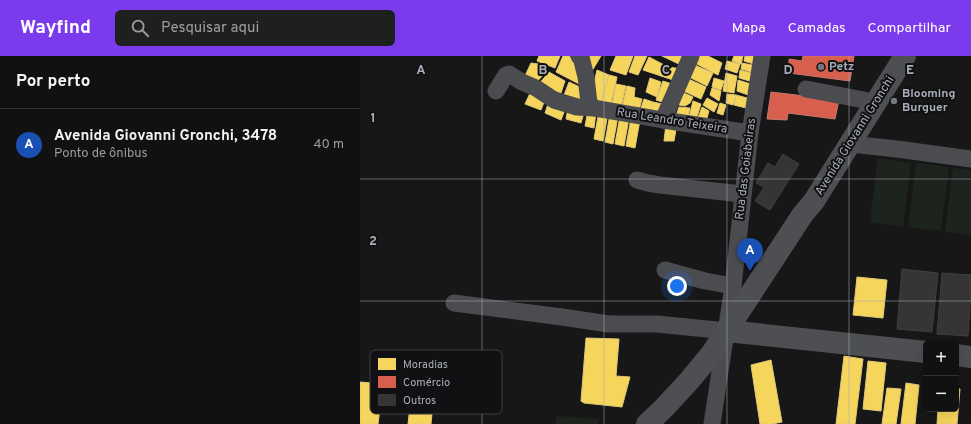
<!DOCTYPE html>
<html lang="pt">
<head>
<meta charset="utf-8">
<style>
  :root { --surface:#111; --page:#1e1f1f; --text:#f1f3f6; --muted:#9c9d9f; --line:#303131; --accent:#7c3aed }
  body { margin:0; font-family:Overpass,sans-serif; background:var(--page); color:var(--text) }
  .controls { position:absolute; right:12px; bottom:12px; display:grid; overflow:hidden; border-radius:6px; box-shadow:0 4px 16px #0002 }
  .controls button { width:36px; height:36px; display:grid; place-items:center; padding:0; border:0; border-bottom:1px solid var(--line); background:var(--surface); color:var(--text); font:20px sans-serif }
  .you { position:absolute; left:317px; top:230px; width:14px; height:14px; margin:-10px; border:3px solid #fff; border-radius:50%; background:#1a73e8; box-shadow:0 0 0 6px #1a73e833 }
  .badge { display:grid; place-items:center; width:26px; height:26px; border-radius:50%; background:var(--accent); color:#fff; font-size:13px; font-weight:700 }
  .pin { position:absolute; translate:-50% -33px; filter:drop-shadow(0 1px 2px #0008) }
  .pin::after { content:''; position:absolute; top:21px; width:14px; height:12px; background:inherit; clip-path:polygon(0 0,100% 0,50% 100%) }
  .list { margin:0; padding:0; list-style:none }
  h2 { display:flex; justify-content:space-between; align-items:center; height:52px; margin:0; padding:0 16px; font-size:17px }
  h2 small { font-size:13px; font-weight:400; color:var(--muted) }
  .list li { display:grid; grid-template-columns:26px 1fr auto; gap:12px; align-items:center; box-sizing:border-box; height:72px; padding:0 16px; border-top:1px solid var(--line) }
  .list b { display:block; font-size:15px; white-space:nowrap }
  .list p { margin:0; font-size:13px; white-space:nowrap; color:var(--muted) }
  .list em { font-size:13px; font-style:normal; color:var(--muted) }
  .icon { flex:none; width:22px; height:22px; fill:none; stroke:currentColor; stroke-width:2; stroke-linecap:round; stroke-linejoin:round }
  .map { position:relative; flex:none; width:611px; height:368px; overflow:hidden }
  header { display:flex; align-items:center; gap:24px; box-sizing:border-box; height:56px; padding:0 20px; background:var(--accent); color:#fff }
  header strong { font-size:19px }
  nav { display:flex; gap:22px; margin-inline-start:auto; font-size:14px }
  .search { width:280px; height:36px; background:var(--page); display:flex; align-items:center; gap:10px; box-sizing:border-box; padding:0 14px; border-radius:6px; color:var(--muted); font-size:15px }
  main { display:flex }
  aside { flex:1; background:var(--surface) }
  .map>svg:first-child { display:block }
  .green { fill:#1d241e }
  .homes { fill:#f6d55c; stroke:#dfc978 }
  .shops { fill:#d6604d; stroke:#c8776d }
  .building { fill:#353536; stroke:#3f4043 }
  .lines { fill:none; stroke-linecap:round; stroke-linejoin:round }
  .minor { stroke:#4b4c50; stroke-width:17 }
  .major { stroke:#4d4f52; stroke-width:22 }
  .grid { fill:none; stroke:#a8adb8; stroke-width:1; stroke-opacity:0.55 }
  .poi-dot { fill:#757880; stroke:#111113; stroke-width:1.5 }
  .labels { text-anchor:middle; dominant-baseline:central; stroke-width:4; stroke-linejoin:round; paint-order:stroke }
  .poi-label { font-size:12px; font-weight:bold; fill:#a8adb8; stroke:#111113; text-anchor:start }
  .street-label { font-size:12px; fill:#a8adb8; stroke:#111113 }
  .key { fill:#111113; stroke:#3e4045; stroke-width:1 }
  .key-label { font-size:11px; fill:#a8adb8 }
  .grid-label { font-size:13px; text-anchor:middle; font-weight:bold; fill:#a8adb8; stroke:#111113; stroke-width:4; stroke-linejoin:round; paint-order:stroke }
</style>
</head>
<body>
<header>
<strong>Wayfind</strong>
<div class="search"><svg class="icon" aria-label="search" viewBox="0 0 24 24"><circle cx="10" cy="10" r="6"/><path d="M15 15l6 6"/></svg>Pesquisar aqui</div>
<nav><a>Mapa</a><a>Camadas</a><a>Compartilhar</a></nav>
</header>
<main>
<aside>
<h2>Por perto<small></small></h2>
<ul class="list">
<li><span class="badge" style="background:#1a4fb4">A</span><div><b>Avenida Giovanni Gronchi, 3478</b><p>Ponto de ônibus</p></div><em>40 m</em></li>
</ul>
</aside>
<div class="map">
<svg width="611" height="368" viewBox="0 0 611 368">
  <rect width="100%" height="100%" fill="#171717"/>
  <g class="green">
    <polygon points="518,102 551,107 543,171 510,166"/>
    <polygon points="556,107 589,111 581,175 548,171"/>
    <polygon points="593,112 611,114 611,179 585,176"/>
    <polygon points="197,360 239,363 238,368 195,368"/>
  </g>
  <g class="homes">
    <polygon points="179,0 200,0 195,12 177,5"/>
    <polygon points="203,0 209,0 220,9 221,29 196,16"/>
    <polygon points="227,0 241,0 229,20"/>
    <polygon points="256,0 273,0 266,19 250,14"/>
    <polygon points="275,0 287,0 278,19 269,16"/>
    <polygon points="302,0 326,0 323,10"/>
    <polygon points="333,0 348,0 362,7 358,19 331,5"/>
    <polygon points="374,0 383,0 381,8 372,5"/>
    <polygon points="385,0 399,0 397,9 384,5"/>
    <polygon points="289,1 308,11 322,13 316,25 283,14"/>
    <polygon points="367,5 380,8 377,17 365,13"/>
    <polygon points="171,7 185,9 183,19 175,28 163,24"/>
    <polygon points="330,7 353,17 347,30 325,19"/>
    <polygon points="382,7 397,10 395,17 381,13"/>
    <polygon points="237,14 249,19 240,50 229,48"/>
    <polygon points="380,14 395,18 393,26 379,22"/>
    <polygon points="189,16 205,25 201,37 178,29"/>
    <polygon points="366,17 377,20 374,37 363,35"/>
    <polygon points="249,19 257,21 250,52 240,50"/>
    <polygon points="324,21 346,31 341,43 319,33"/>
    <polygon points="290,22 301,26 297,41 286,36"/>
    <polygon points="354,22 364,25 361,34 352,31"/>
    <polygon points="378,24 394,29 391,40 377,35"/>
    <polygon points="303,25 315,29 308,48 296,44"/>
    <polygon points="209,26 224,33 222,45 204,39"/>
    <polygon points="256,28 266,30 260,55 251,53"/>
    <polygon points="267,30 275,32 274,41 282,43 278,58 261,55"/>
    <polygon points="352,32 361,35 359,45 350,39"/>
    <polygon points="317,34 333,41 330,47 325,50 319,49"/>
    <polygon points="171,35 186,41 181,54 165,48"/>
    <polygon points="367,38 376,39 373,49 366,47"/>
    <polygon points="376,39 391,43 390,53 374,49"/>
    <polygon points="347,42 358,48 354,56 343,49"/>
    <polygon points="284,43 293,46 289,59 279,58"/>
    <polygon points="189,45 206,51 201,64 185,57"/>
    <polygon points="333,45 341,48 335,67 328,65"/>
    <polygon points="293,46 307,49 289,60"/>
    <polygon points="360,47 366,49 363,59 357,57"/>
    <polygon points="319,51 330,52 327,65 315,63"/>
    <polygon points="342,51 349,55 345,69 336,67"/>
    <polygon points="208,52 224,57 221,67 206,63"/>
    <polygon points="228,54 236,56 234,72 225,70"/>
    <polygon points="239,55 248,57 243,85 234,83"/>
    <polygon points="250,58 258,60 253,88 245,86"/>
    <polygon points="260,60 269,62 264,90 255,88"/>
    <polygon points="271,62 280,64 275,92 266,90"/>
    <polygon points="306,68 317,68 314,85 304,85"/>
    <polygon points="497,221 527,224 523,262 493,259"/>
    <polygon points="226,282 259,283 256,320 270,321 262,351 224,347 221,345"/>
    <polygon points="484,300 503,303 495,368 476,368"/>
    <polygon points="411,304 422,366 412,368 400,368 391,309"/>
    <polygon points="508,305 526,307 521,355 503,353"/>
    <polygon points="0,326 23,328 18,368 0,368"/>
    <polygon points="546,327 559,329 555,368 541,368"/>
    <polygon points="527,332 541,333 536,368 522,368"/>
    <polygon points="596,332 600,333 597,368 577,368 578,353 596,353"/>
    <polygon points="52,333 74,336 71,368 48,368"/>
  </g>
  <g class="shops">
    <polygon points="443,0 494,0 490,25 429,17 429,3 442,5"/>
    <polygon points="411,36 479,44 475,63 428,57 427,64 407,63"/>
  </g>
  <g class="building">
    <polygon points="423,98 439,108 410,154 395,145 404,131 396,127 408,107 415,111"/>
    <polygon points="542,213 578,217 572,276 537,273"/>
    <polygon points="582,217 611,219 611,234 608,280 577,278"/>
  </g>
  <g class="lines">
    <g class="minor">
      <polyline points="219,0 221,1 226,21 229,47 234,52"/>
      <polyline points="446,33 504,44"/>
      <polyline points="136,35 146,19 149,18 162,26 176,32 194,44 217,51 234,52 303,64 390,77"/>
      <polyline points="303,64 331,0"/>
      <polyline points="490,88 537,93 611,103"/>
      <polyline points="277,124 288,127 300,129 382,138"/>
      <polyline points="305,214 345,225 373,230"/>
      <polyline points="94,247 202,261 249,268 297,268 367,275"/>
      <polyline points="352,368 373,230 390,77 402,0"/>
    </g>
    <g class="major">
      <polyline points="367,275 566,296"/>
      <polyline points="596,299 611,301"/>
      <polyline points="287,368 303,353 329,325 352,297 443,158 454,145 545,0"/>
    </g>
  </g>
  <path class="grid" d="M 122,0 L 122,368M 244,0 L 244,368M 367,0 L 367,368M 489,0 L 489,368M 0,123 L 611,123M 0,245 L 611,245"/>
  <g class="poi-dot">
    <circle cx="461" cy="11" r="4"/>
    <circle cx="534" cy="45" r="4"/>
  </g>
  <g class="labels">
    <g class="poi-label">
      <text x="469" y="11">Petz</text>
      <text x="542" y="38">Blooming<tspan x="542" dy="14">Burguer</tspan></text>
    </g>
    <g class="street-label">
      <text transform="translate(312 65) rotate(9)">Rua Leandro Teixeira</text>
      <text transform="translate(495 80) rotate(-58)">Avenida Giovanni Gronchi</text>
      <text transform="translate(386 113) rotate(-83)">Rua das Goiabeiras</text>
    </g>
  </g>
  <rect x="10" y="294" width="132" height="64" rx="6" class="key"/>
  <rect x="18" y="302" width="18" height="12" fill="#f6d55c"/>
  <rect x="18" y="320" width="18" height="12" fill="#d6604d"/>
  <rect x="18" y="338" width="18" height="12" fill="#353536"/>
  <g class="key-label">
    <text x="43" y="312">Moradias</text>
    <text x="43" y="330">Comércio</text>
    <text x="43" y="348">Outros</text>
  </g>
  <g class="grid-label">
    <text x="61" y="18">A</text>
    <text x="183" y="18">B</text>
    <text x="306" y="18">C</text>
    <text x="428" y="18">D</text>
    <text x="550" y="18">E</text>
    <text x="13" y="66">1</text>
    <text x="13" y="189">2</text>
  </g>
</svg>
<div class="controls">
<button>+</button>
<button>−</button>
</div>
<div class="you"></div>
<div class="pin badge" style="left:390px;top:215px;background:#1a4fb4">A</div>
</div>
</main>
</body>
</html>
